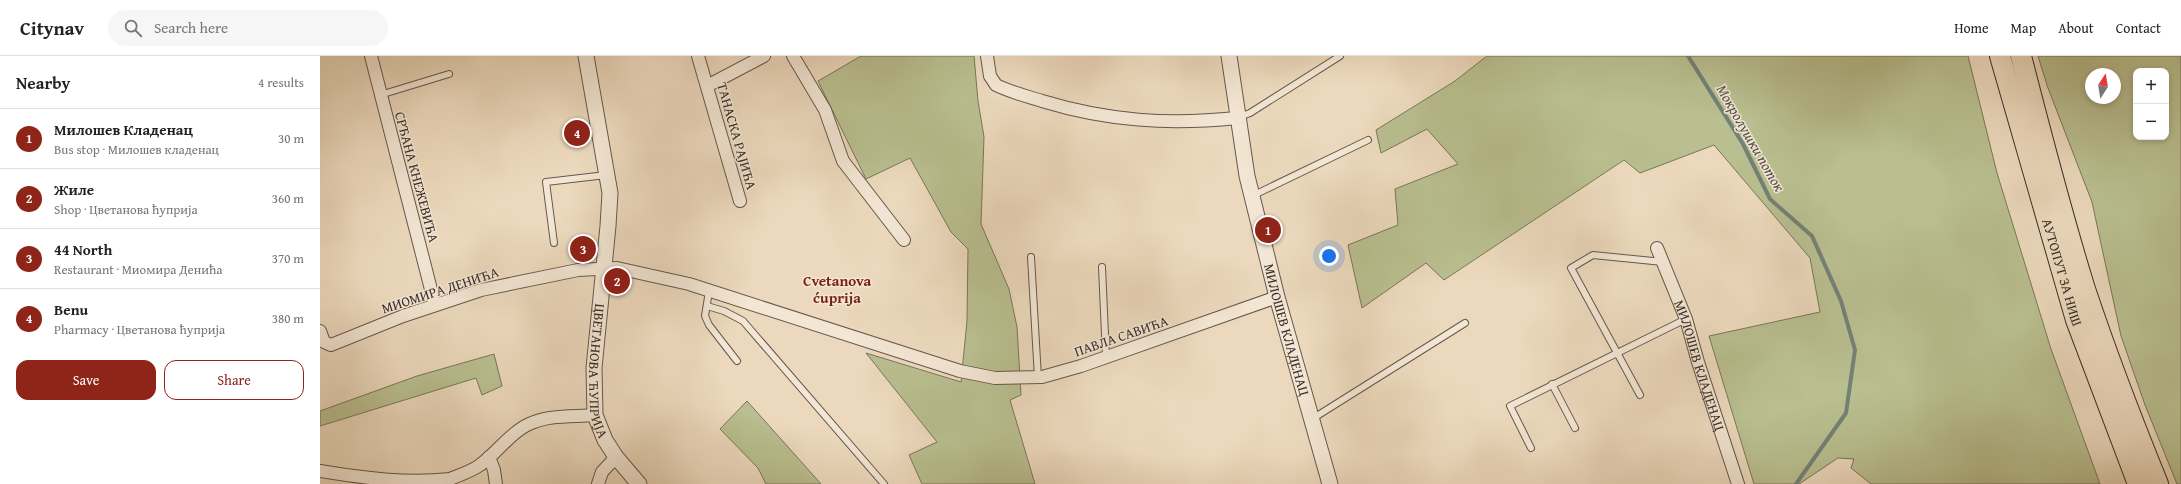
<!DOCTYPE html>
<html lang="en">
<head>
<meta charset="utf-8">
<style>
  :root { --surface:#fff; --page:#f6f6f6; --text:#222; --muted:#767676; --line:#e0e0e0; --accent:#8f2418 }
  body { margin:0; font-family:"Gentium Book Plus",serif; background:var(--page); color:var(--text) }
  .controls { position:absolute; right:12px; top:12px; display:grid; overflow:hidden; border-radius:8px; box-shadow:0 2px 6px #0003 }
  .controls button { width:36px; height:36px; display:grid; place-items:center; padding:0; border:0; border-bottom:1px solid var(--line); background:var(--surface); color:var(--text); font:20px sans-serif }
  .compass { position:absolute; left:1765px; top:12px; width:36px; height:36px; border-radius:50%; background:var(--surface); box-shadow:0 2px 6px #0003; rotate:12deg }
  .you { position:absolute; left:1009px; top:200px; width:14px; height:14px; margin:-10px; border:3px solid #fff; border-radius:50%; background:#1a73e8; box-shadow:0 0 0 6px #1a73e833 }
  .badge { display:grid; place-items:center; width:26px; height:26px; border-radius:50%; background:var(--accent); color:#fff; font-size:13px; font-weight:700 }
  .pin { position:absolute; translate:-50% -50%; border:2px solid #fff; box-shadow:0 1px 4px #0006 }
  .list { margin:0; padding:0; list-style:none }
  h2 { display:flex; justify-content:space-between; align-items:center; height:52px; margin:0; padding:0 16px; font-size:17px }
  h2 small { font-size:13px; font-weight:400; color:var(--muted) }
  .list li { display:grid; grid-template-columns:26px 1fr auto; gap:12px; align-items:center; box-sizing:border-box; height:60px; padding:0 16px; border-top:1px solid var(--line) }
  .list b { display:block; font-size:15px; white-space:nowrap }
  .list p { margin:0; font-size:13px; white-space:nowrap; color:var(--muted) }
  .list em { font-size:13px; font-style:normal; color:var(--muted) }
  .actions { display:flex; gap:8px; padding:12px 16px }
  .actions a { flex:1; padding:9px 0; border:1px solid var(--accent); border-radius:12px; text-align:center; font-size:14px; color:var(--accent) }
  .actions .main { background:var(--accent); color:#fff }
  .icon { flex:none; width:22px; height:22px; fill:none; stroke:currentColor; stroke-width:2; stroke-linecap:round; stroke-linejoin:round }
  .map { position:relative; flex:none; width:1861px; height:428px; overflow:hidden }
  header { display:flex; align-items:center; gap:24px; box-sizing:border-box; height:56px; padding:0 20px; background:var(--surface); border-bottom:1px solid var(--line) }
  header strong { font-size:19px }
  nav { display:flex; gap:22px; margin-inline-start:auto; font-size:14px }
  .search { width:280px; height:36px; background:var(--page); display:flex; align-items:center; gap:10px; box-sizing:border-box; padding:0 14px; border-radius:22px; color:var(--muted); font-size:15px }
  main { display:flex }
  aside { flex:1; background:var(--surface) }
  .map>svg:first-child { display:block }
  .green { fill:#b9bf90; stroke:#79765c; fill-rule:evenodd }
  .lines { fill:none; stroke-linecap:round; stroke-linejoin:round }
  .stream { stroke:#738276; stroke-width:4 }
  .service-casing { stroke:#66584d; stroke-width:8 }
  .minor-casing { stroke:#66584d; stroke-width:14 }
  .tertiary-casing { stroke:#66584d; stroke-width:17 }
  .trunk-casing { stroke:#392d28; stroke-width:22 }
  .service { stroke:#f3e6d4; stroke-width:6 }
  .minor { stroke:#f3e6d4; stroke-width:12 }
  .tertiary { stroke:#f3e6d4; stroke-width:15 }
  .trunk { stroke:#ecd9bd; stroke-width:20 }
  .labels { text-anchor:middle; dominant-baseline:central; stroke-width:3; stroke-linejoin:round; paint-order:stroke }
  .street-label { font-size:14px; fill:#392d28; stroke:#f3e6d4 }
  .water-label { font-size:15px; font-style:italic; fill:#515048; stroke:#f3e6d4 }
  .neighbourhood-label { font-size:15px; font-weight:bold; fill:#7a1f14; stroke:#f3e6d4 }
</style>
</head>
<body>
<header>
<strong>Citynav</strong>
<div class="search"><svg class="icon" aria-label="search" viewBox="0 0 24 24"><circle cx="10" cy="10" r="6"/><path d="M15 15l6 6"/></svg>Search here</div>
<nav><a>Home</a><a>Map</a><a>About</a><a>Contact</a></nav>
</header>
<main>
<aside>
<h2>Nearby<small>4 results</small></h2>
<ul class="list">
<li><span class="badge">1</span><div><b>Милошев Кладенац</b><p>Bus stop · Милошев кладенац</p></div><em>30 m</em></li>
<li><span class="badge">2</span><div><b>Жиле</b><p>Shop · Цветанова ћуприја</p></div><em>360 m</em></li>
<li><span class="badge">3</span><div><b>44 North</b><p>Restaurant · Миомира Денића</p></div><em>370 m</em></li>
<li><span class="badge">4</span><div><b>Benu</b><p>Pharmacy · Цветанова ћуприја</p></div><em>380 m</em></li>
</ul>
<div class="actions"><a class="main">Save</a><a>Share</a></div>
</aside>
<div class="map">
<svg width="1861" height="428" viewBox="0 0 1861 428">
  <rect width="100%" height="100%" fill="#ecd9bd"/>
  <filter id="stains"><feTurbulence type="fractalNoise" baseFrequency=".005" numOctaves="4"/><feColorMatrix values="0 0 0 0 .2 0 0 0 0 .09 0 0 0 0 .02 0 0 0 .5 -.17"/></filter>
  <radialGradient id="worn" r=".72"><stop offset=".6" stop-color="#630" stop-opacity="0"/><stop offset="1" stop-color="#630" stop-opacity=".3"/></radialGradient>
  <g class="green">
    <polygon points="541,0 654,0 658,45 664,81 661,168 689,233 697,271 701,339 690,344 715,428 602,428 589,399 617,386 546,297 641,326 647,265 648,193 631,176 590,102 546,123 498,25"/>
    <polygon points="1167,0 1648,0 1677,117 1731,293 1780,428 1551,428 1531,412 1534,403 1518,402 1479,428 1434,428 1389,280 1500,256 1490,202 1394,89 1320,117 1304,104 1124,224 1106,207 1042,252 1028,189 1078,169 1075,133 1138,108 1107,73 1061,97 1056,74 1135,25"/>
    <path d="M 1718,0 L 1861,0 L 1861,428 L 1857,428 L 1825,349 L 1801,280 L 1772,146 L 1728,32 ZM 1816,15 L 1846,15 L 1846,81 L 1816,81 ZM 1771,18 L 1795,18 L 1795,42 L 1771,42 Z"/>
    <polygon points="174,298 182,330 162,339 156,322 0,370 0,355 97,320"/>
    <polygon points="427,345 501,428 446,428 438,412 400,373"/>
  </g>
  <g class="lines">
    <polyline class="stream" points="1368,0 1423,88 1450,143 1492,180 1521,245 1535,294 1526,357 1476,428"/>
    <defs>
      <g id="service">
        <polyline points="60,39 129,18"/>
        <polyline points="919,61 930,57 1020,0"/>
        <polyline points="932,140 1048,84"/>
        <polyline points="234,187 226,126 286,119"/>
        <polyline points="711,201 718,322"/>
        <polyline points="782,211 786,301"/>
        <polyline points="389,235 385,260 389,269 417,305"/>
        <polyline points="387,250 404,255 423,265 564,428"/>
        <polyline points="1232,328 1255,372"/>
        <polyline points="1320,339 1251,212 1273,199 1343,206"/>
        <polyline points="992,363 1145,267"/>
        <polyline points="1211,392 1190,350 1366,263"/>
      </g>
      <g id="minor">
        <polyline points="51,0 115,249"/>
        <polyline points="378,0 420,145"/>
        <polyline points="473,0 505,54 523,105 584,184"/>
        <path d="M 667,0 L 670,20 L 676,29 C 690,36 706,40 722,45 C 788,65 848,69 917,62"/>
        <polyline points="387,30 444,0"/>
        <path id="s1" d="M 1337,192 L 1366,263 L 1378,306 L 1418,428"/>
        <polyline points="0,275 4,286 11,289 83,260 161,234 258,214 297,212 369,228 640,315 675,322 722,321 761,310 957,241"/>
        <polyline points="169,401 174,414 176,428"/>
        <path d="M 0,415 C 42,422 88,428 130,423 C 140,419 152,415 160,409 C 177,397 189,378 207,369 C 229,358 252,361 275,359"/>
        <polyline points="278,428 282,416 296,401"/>
      </g>
      <g id="tertiary">
        <path id="s2" d="M 266,0 L 290,137 L 288,170 L 274,312 L 275,359 L 285,384 L 296,401 L 319,428"/>
        <path id="s3" d="M 909,0 L 927,120 L 957,241 L 1010,428"/>
      </g>
      <g id="trunk">
        <path id="s4" d="M 1680,0 L 1756,264 L 1818,428"/>
        <path d="M 1701,0 C 1721,78 1741,156 1765,233 C 1787,299 1812,364 1838,428"/>
      </g>
    </defs>
    <use href="#service" class="service-casing"/>
    <use href="#minor" class="minor-casing"/>
    <use href="#tertiary" class="tertiary-casing"/>
    <use href="#trunk" class="trunk-casing"/>
    <use href="#service" class="service"/>
    <use href="#minor" class="minor"/>
    <use href="#tertiary" class="tertiary"/>
    <use href="#trunk" class="trunk"/>
  </g>
  <g class="labels">
    <g class="street-label">
      <text transform="translate(417 80) rotate(74)">ТАНАСКА РАЈИЋА</text>
      <text transform="translate(97 121) rotate(75)">СРЂАНА КНЕЖЕВИЋА</text>
      <text stroke="none"><textPath href="#s4" startOffset="225">АУТОПУТ ЗА НИШ</textPath></text>
      <text transform="translate(120 234) rotate(-18)">МИОМИРА ДЕНИЋА</text>
      <text stroke="none"><textPath href="#s3" startOffset="280">МИЛОШЕВ КЛАДЕНАЦ</textPath></text>
      <text transform="translate(801 280) rotate(-19)">ПАВЛА САВИЋА</text>
      <text stroke="none"><textPath href="#s1" startOffset="125">МИЛОШЕВ КЛАДЕНАЦ</textPath></text>
      <text stroke="none"><textPath href="#s2" startOffset="318">ЦВЕТАНОВА ЋУПРИЈА</textPath></text>
    </g>
    <g class="water-label">
      <text transform="translate(1431 82) rotate(60)">Мокролушки поток</text>
    </g>
    <g class="neighbourhood-label">
      <text x="517" y="224">Cvetanova<tspan x="517" dy="17">ćuprija</tspan></text>
    </g>
  </g>
  <rect width="100%" height="100%" filter="url(#stains)"/>
  <rect width="100%" height="100%" fill="url(#worn)"/>
</svg>
<div class="controls">
<button>+</button>
<button>−</button>
</div>
<svg class="compass" viewBox="-18 -18 36 36"><path d="M0-13l5 13h-10z" fill="#e53935"/><path d="M0 13l5-13h-10z" fill="#767676"/></svg>
<div class="you"></div>
<div class="pin badge" style="left:948px;top:174px">1</div>
<div class="pin badge" style="left:297px;top:225px">2</div>
<div class="pin badge" style="left:263px;top:193px">3</div>
<div class="pin badge" style="left:257px;top:77px">4</div>
</div>
</main>
</body>
</html>
